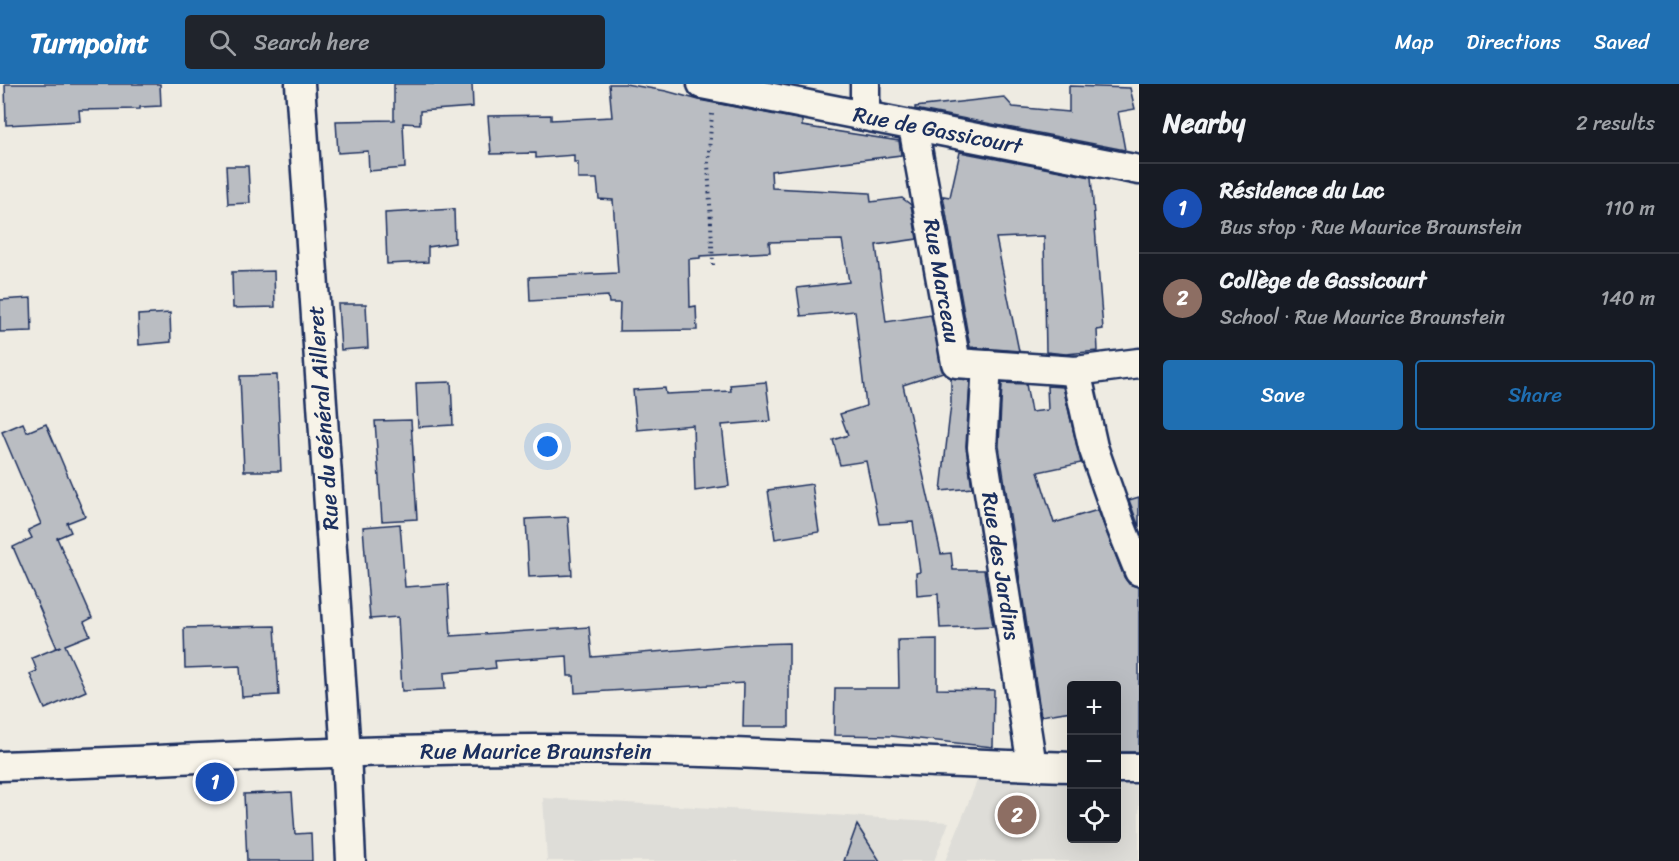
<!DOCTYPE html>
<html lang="en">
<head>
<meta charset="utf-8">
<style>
  :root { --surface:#171b24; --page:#20242c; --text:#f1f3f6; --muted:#9ea1a6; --line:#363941; --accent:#1f6fb2 }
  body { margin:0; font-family:Sriracha,sans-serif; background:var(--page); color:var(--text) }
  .controls { position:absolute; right:18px; bottom:18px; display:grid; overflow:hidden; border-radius:6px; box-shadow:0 6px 24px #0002 }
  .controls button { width:54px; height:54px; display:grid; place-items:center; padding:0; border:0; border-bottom:2px solid var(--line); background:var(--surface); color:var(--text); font:30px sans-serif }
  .you { position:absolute; left:548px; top:363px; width:21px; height:21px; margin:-15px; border:4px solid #fff; border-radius:50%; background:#1a73e8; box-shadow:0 0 0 9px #1a73e833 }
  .badge { display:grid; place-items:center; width:39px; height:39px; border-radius:50%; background:var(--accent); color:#fff; font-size:20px; font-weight:700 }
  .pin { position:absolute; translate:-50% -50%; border:3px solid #fff; box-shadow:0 2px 6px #0006 }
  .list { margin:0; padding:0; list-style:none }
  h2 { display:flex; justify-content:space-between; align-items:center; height:78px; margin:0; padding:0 24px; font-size:26px }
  h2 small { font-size:20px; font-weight:400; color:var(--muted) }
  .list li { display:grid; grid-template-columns:39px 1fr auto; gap:18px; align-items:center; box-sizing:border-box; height:90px; padding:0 24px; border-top:2px solid var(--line) }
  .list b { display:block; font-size:22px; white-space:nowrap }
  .list p { margin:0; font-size:20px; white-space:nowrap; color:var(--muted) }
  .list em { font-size:20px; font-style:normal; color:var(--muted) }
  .actions { display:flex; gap:12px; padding:18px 24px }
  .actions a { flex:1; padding:14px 0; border:2px solid var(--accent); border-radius:6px; text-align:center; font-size:21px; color:var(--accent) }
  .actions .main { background:var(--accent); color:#fff }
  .icon { flex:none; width:33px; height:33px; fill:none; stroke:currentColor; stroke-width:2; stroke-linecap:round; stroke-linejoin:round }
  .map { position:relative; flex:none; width:1139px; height:777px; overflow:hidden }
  header { display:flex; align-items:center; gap:36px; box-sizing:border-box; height:84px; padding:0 30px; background:var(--accent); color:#fff }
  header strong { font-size:28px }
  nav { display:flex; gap:33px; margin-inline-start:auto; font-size:21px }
  .search { width:420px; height:54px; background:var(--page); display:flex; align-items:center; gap:15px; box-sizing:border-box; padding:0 21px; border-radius:6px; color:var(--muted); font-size:22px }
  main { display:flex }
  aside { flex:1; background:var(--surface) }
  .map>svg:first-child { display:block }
  .built { fill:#deddd8 }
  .building { fill:#babdc2; stroke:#1b2f5e; stroke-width:1.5 }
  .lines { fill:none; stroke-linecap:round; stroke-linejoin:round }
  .street-casing { stroke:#1b2f5e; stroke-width:33 }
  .path { stroke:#1b2f5e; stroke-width:4; stroke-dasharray:1.5 4.5; stroke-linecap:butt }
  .street { stroke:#f7f3e8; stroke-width:28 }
  .labels { text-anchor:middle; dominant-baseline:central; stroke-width:4.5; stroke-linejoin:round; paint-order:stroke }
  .street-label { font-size:22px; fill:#1b2f5e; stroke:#f7f3e8 }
</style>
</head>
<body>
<header>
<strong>Turnpoint</strong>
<div class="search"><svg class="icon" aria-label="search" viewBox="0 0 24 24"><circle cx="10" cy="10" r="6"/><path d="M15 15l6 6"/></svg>Search here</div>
<nav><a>Map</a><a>Directions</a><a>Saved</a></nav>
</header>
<main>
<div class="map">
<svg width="1139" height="777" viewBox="0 0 1139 777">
  <rect width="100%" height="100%" fill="#eeebe2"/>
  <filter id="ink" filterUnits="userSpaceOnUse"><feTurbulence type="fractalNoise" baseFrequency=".0167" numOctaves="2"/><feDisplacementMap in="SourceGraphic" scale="12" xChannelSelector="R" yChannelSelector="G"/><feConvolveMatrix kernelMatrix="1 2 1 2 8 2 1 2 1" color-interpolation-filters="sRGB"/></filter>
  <g filter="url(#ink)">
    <g class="built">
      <polygon points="979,692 1071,698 1072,754 1116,754 1117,700 1139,702 1139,777 945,777"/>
      <polygon points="543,714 949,738 934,777 547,777"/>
    </g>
    <g class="building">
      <polygon points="5,0 160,0 161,22 140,23 140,25 79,26 80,37 6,41"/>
      <polygon points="394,0 472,0 473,23 420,27 420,40 403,39 405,84 369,87 368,67 338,69 336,37 394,36"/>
      <polygon points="609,0 625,0 666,7 699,16 802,36 802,42 899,57 901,71 771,87 772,104 870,109 871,118 902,114 911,121 917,155 876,161 886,238 931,231 943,288 903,301 941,470 951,469 953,486 984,486 993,542 940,544 938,510 917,512 916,489 920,488 913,438 879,440 866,377 840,381 833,356 848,351 840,330 866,322 855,227 801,232 797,204 849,198 842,156 769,158 770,168 700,172 700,174 689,175 690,223 696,222 697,246 619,247 620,219 609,219 608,212 530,217 529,193 618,189 613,116 599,115 597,95 578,95 578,78 574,78 574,71 536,74 536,69 491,70 488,32 551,31 551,36 612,33"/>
      <polygon points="1069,2 1130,4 1135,25 1118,28 1125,66 915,25 915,23 1004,13 1013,23 1069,28"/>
      <polygon points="960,68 1091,93 1103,245 1097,246 1098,267 1066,270 1046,268 1044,152 996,154 1019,267 970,263 943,112 950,113"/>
      <polygon points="226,82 248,82 250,119 228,120"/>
      <polygon points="454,125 455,159 428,163 428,178 387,180 385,129"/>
      <polygon points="274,187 275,223 233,224 232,188"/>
      <polygon points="31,214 32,247 0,248 0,216"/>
      <polygon points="338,220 366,220 368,264 341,266"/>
      <polygon points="170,229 171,258 139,261 138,231"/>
      <polygon points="277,291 281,387 244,387 240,292"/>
      <polygon points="951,294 970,296 966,362 972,404 941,407 951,320"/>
      <polygon points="451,298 453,341 418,343 416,299"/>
      <polygon points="766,298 771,337 722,341 729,402 695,407 693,341 637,346 633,306 665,304 666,310 731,307 730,301"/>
      <polygon points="1002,299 1026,300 1031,328 1048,326 1047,302 1063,303 1081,379 1038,388 1054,439 1098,426 1124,493 1129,500 1139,503 1139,668 1116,668 1116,602 1071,602 1071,627 1041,632 999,362"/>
      <polygon points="411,336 417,435 382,437 375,337"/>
      <polygon points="23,339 27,348 46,340 85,432 67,439 71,448 57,454 92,534 84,538 90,551 65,561 86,607 45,625 30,590 37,587 32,574 61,562 57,564 13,463 32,454 28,446 41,440 2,348"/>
      <polygon points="812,400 819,448 775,455 768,406"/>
      <polygon points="1139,413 1139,443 1129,416"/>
      <polygon points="568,433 572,491 529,493 526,435"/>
      <polygon points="400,440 405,503 448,500 451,552 589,543 592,573 753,560 789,559 789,643 743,643 744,599 575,609 574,592 568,592 567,572 495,577 496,584 444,589 445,605 402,607 398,533 370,535 363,443"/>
      <polygon points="275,542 279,611 242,613 240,582 185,584 184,544"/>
      <polygon points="937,555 937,605 994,606 993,663 891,652 834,651 835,604 899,604 898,556"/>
      <polygon points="292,708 295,750 311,749 312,777 247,777 244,710"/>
      <polygon points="857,741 880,777 844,777"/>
    </g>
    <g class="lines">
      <defs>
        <g id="street">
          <polyline points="300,0 346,669 351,777"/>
          <polyline points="702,0 1139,86"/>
          <polyline points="865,0 865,32"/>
          <polyline points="913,42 956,279 1076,287 1139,279"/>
          <polyline points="987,281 982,363 1032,682"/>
          <polyline points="1076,287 1093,363 1120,440 1139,487"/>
          <path d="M 0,682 C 179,676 359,665 538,665 C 716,665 894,678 1072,683"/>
          <polyline points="1116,684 1139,684"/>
        </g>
      </defs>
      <use href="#street" class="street-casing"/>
      <polyline class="path" points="712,30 708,79 713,181"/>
      <use href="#street" class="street"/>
    </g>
  </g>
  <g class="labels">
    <g class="street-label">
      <text transform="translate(938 46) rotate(11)">Rue de Gassicourt</text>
      <text transform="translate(942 197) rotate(80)">Rue Marceau</text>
      <text transform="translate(323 334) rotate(-94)">Rue du Général Ailleret</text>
      <text transform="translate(1001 482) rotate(81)">Rue des Jardins</text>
      <text x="536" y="667">Rue Maurice Braunstein</text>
    </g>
  </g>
</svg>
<div class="controls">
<button>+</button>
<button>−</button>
<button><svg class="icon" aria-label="locate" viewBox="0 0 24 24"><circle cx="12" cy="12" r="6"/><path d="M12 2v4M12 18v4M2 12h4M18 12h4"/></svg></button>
</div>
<div class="you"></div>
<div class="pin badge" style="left:215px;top:698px;background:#1a4fb4">1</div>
<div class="pin badge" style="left:1017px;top:731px;background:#8d6e63">2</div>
</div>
<aside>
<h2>Nearby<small>2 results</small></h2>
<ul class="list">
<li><span class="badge" style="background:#1a4fb4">1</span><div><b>Résidence du Lac</b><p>Bus stop · Rue Maurice Braunstein</p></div><em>110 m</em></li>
<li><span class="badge" style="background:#8d6e63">2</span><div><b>Collège de Gassicourt</b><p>School · Rue Maurice Braunstein</p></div><em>140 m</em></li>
</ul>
<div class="actions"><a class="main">Save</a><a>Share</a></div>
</aside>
</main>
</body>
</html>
